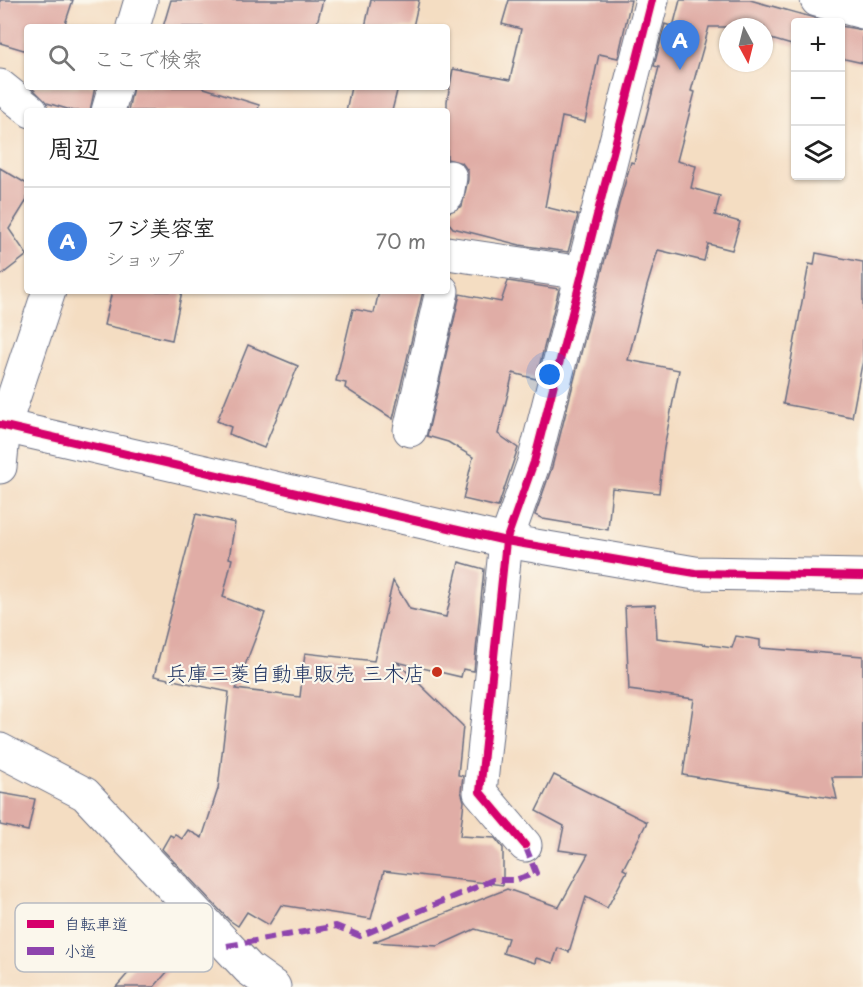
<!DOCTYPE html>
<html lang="ja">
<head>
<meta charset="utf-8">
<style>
  :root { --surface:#fff; --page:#f6f6f6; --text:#222; --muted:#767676; --line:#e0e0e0; --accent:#c8321e }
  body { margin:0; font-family:"Playpen Sans","Klee One",sans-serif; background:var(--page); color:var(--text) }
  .controls { position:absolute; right:18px; top:18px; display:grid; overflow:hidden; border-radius:6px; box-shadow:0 2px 4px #0004 }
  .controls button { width:54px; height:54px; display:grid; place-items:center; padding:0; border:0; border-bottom:2px solid var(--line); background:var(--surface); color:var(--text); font:30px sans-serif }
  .compass { position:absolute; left:719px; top:18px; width:54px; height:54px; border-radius:50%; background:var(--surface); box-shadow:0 2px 4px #0004; rotate:173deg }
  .you { position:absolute; left:550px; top:375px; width:21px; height:21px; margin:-15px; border:4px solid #fff; border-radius:50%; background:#1a73e8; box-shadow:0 0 0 9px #1a73e833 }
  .badge { display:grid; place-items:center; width:39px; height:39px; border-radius:50%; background:var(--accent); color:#fff; font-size:20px; font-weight:700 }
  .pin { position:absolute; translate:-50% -50px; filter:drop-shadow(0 2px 3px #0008) }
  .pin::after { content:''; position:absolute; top:32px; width:21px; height:18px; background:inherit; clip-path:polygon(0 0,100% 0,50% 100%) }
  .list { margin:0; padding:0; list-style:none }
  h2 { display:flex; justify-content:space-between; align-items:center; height:78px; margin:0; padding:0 24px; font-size:26px }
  h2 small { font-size:20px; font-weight:400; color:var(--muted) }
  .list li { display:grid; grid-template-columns:39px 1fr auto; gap:18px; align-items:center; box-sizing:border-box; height:108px; padding:0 24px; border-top:2px solid var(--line) }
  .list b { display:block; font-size:22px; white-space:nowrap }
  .list p { margin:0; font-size:20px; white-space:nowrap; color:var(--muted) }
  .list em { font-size:20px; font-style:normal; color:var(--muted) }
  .icon { flex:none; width:33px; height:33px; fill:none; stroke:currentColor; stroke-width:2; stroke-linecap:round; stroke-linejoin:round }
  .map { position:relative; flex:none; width:863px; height:987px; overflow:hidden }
  .search { position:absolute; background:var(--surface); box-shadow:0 2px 4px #0004; left:24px; top:24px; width:426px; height:66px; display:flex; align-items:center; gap:15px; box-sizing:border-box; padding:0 21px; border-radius:6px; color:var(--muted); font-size:22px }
  .panel { position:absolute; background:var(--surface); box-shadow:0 2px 4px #0004; left:24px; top:108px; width:426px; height:186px; border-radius:6px }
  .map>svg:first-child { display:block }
  .building { fill:#e0ada6 }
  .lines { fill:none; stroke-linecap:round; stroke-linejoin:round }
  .minor-casing { stroke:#676c81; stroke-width:35 }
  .minor { stroke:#fff; stroke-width:33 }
  .quiet { stroke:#8e44ad; stroke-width:6; stroke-dasharray:12 6; stroke-linecap:butt }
  .cycleway-casing { stroke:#fbf7ec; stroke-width:11 }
  .cycleway { stroke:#d6006c; stroke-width:8 }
  .poi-dot { fill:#c8321e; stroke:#fbf7ec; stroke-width:2 }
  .labels { text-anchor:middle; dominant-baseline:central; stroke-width:4.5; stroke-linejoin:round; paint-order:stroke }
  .poi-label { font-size:21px; fill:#1b2f5e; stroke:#fbf7ec; text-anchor:end }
  .key { fill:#fbf7ec; stroke:#b8bbc1; stroke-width:1.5 }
  .key-label { font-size:16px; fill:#1b2f5e }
</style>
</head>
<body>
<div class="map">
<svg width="863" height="987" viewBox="0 0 863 987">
  <rect width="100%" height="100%" fill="#fbf7ec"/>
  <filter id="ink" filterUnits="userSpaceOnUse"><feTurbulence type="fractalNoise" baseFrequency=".0167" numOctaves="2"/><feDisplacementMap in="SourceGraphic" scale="12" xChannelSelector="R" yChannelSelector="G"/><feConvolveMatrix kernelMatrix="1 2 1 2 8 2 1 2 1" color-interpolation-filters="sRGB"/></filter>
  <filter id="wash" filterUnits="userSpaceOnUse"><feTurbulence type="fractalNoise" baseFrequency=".008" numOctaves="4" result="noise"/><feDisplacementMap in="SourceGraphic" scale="24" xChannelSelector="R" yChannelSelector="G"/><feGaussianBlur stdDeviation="1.35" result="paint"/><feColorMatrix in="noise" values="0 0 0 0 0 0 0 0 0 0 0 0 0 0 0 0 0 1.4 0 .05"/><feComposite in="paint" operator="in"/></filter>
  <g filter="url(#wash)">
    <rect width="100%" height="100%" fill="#f4ddc2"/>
    <g id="blocks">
      <g class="building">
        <polygon points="0,0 73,0 64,27 27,27 27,51 0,43"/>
        <polygon points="171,0 323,0 316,27 163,27"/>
        <polygon points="371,0 419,0 413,27 365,27"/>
        <polygon points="509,0 631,0 618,58 599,54 585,122 562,117 545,207 578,215 568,252 520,245 453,228 447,221 447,213 462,206 468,180 468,171 462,163 447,159 447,101 453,69 510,80 521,29 502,24"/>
        <polygon points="680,0 750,0 829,22 795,22 795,46 764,37 764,27 709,27 691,91 695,92 677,161 696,166 691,188 720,196 715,215 740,222 732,250 708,244 704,261 658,250 647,286 628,360 679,370 663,453 659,493 612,488 608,530 543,519 535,515 552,467 619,204 631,162 634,163 659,67 654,66 665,24 673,27"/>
        <polygon points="840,26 863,30 863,63 840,58"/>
        <polygon points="31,87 95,87 90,111 74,111 47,103"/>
        <polygon points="133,87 201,87 259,105 258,111 128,111"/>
        <polygon points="351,87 398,87 392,111 346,111"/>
        <polygon points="0,168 27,184 27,200 9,229 27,255 0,276"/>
        <polygon points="816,253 863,262 863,359 852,417 783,404 809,264 814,265"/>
        <polygon points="508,281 559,289 536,379 513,373 498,434 518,448 498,507 463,499 473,457 448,442 427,436 460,294 501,302"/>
        <polygon points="112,291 182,291 172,340 104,325"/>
        <polygon points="379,291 423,291 393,419 345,388 346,383 336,381 353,309 374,313"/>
        <polygon points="248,345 298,366 264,448 229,434 231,427 217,421"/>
        <polygon points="196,514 235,523 229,558 232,559 223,597 265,613 236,689 300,697 305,653 374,661 393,581 410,609 446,617 459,562 484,569 474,671 463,669 461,677 397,662 463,726 458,775 463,776 461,791 464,801 460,836 495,838 503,848 503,885 384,871 371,919 281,905 269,925 247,912 238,926 229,920 162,849 170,835 174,837 175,834 182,839 188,830 202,838 218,789 229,692 154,676"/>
        <polygon points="655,605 657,638 732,648 736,636 760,640 760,648 863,656 863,777 832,777 837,799 683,775 694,699 629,690 625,606"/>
        <polygon points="554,775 647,822 623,869 627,871 607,908 586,897 569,952 558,948 553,963 536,958 535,963 503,953 508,938 475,929 438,946 373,942 507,889 559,907 588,854 559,850 564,826 536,811"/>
        <polygon points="0,793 35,799 28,831 0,825"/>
        <polygon points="168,928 189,947 154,987 116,987"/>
      </g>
    </g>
  </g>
  <g filter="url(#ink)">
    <use href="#blocks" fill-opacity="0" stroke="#676c81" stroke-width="1.5"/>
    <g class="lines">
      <defs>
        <g id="minor">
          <polyline points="817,0 863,12"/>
          <polyline points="133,27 141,0"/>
          <polyline points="0,86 31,111"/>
          <polyline points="108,111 115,87"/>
          <polyline points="447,195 450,177"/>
          <polyline points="447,253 582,273"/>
          <polyline points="0,425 506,541 695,573 863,576"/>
          <polyline points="410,430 442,291"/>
          <polyline points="0,467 4,426 49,291"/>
          <polyline points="0,750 85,794 249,969 274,987"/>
          <polyline points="525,845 480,792 506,541 534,462 652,0"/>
        </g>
      </defs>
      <use href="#minor" class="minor-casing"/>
      <use href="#minor" class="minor"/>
      <polyline class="quiet" points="227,946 336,926 360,936 493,880 515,880 536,873 525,845"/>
      <defs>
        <g id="cycleway">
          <polyline points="0,425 506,541 695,573 863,576"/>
          <polyline points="525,845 480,792 506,541 534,462 652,0"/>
        </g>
      </defs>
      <use href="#cycleway" class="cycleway-casing"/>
      <use href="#cycleway" class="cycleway"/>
    </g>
  </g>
  <circle class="poi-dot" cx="437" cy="672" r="6"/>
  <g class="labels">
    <g class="poi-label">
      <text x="425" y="672">兵庫三菱自動車販売 三木店</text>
    </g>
  </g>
  <rect x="15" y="903" width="198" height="69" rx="9" class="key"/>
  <rect x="27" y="920" width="27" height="8" fill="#d6006c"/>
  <rect x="27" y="947" width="27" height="8" fill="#8e44ad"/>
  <g class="key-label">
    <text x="64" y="930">自転車道</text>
    <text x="64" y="957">小道</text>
  </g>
</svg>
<div class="controls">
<button>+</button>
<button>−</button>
<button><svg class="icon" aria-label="layers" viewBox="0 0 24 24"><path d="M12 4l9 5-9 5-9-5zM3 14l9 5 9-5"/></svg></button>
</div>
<svg class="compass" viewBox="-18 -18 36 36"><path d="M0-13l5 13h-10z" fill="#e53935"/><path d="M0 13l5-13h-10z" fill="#767676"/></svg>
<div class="you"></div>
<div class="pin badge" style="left:680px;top:70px;background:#3f7fe0">A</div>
<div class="search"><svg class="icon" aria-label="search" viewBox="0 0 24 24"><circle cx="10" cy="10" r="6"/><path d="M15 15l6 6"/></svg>ここで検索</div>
<section class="panel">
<h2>周辺<small></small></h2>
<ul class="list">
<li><span class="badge" style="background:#3f7fe0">A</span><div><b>フジ美容室</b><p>ショップ</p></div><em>70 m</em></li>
</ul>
</section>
</div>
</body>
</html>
